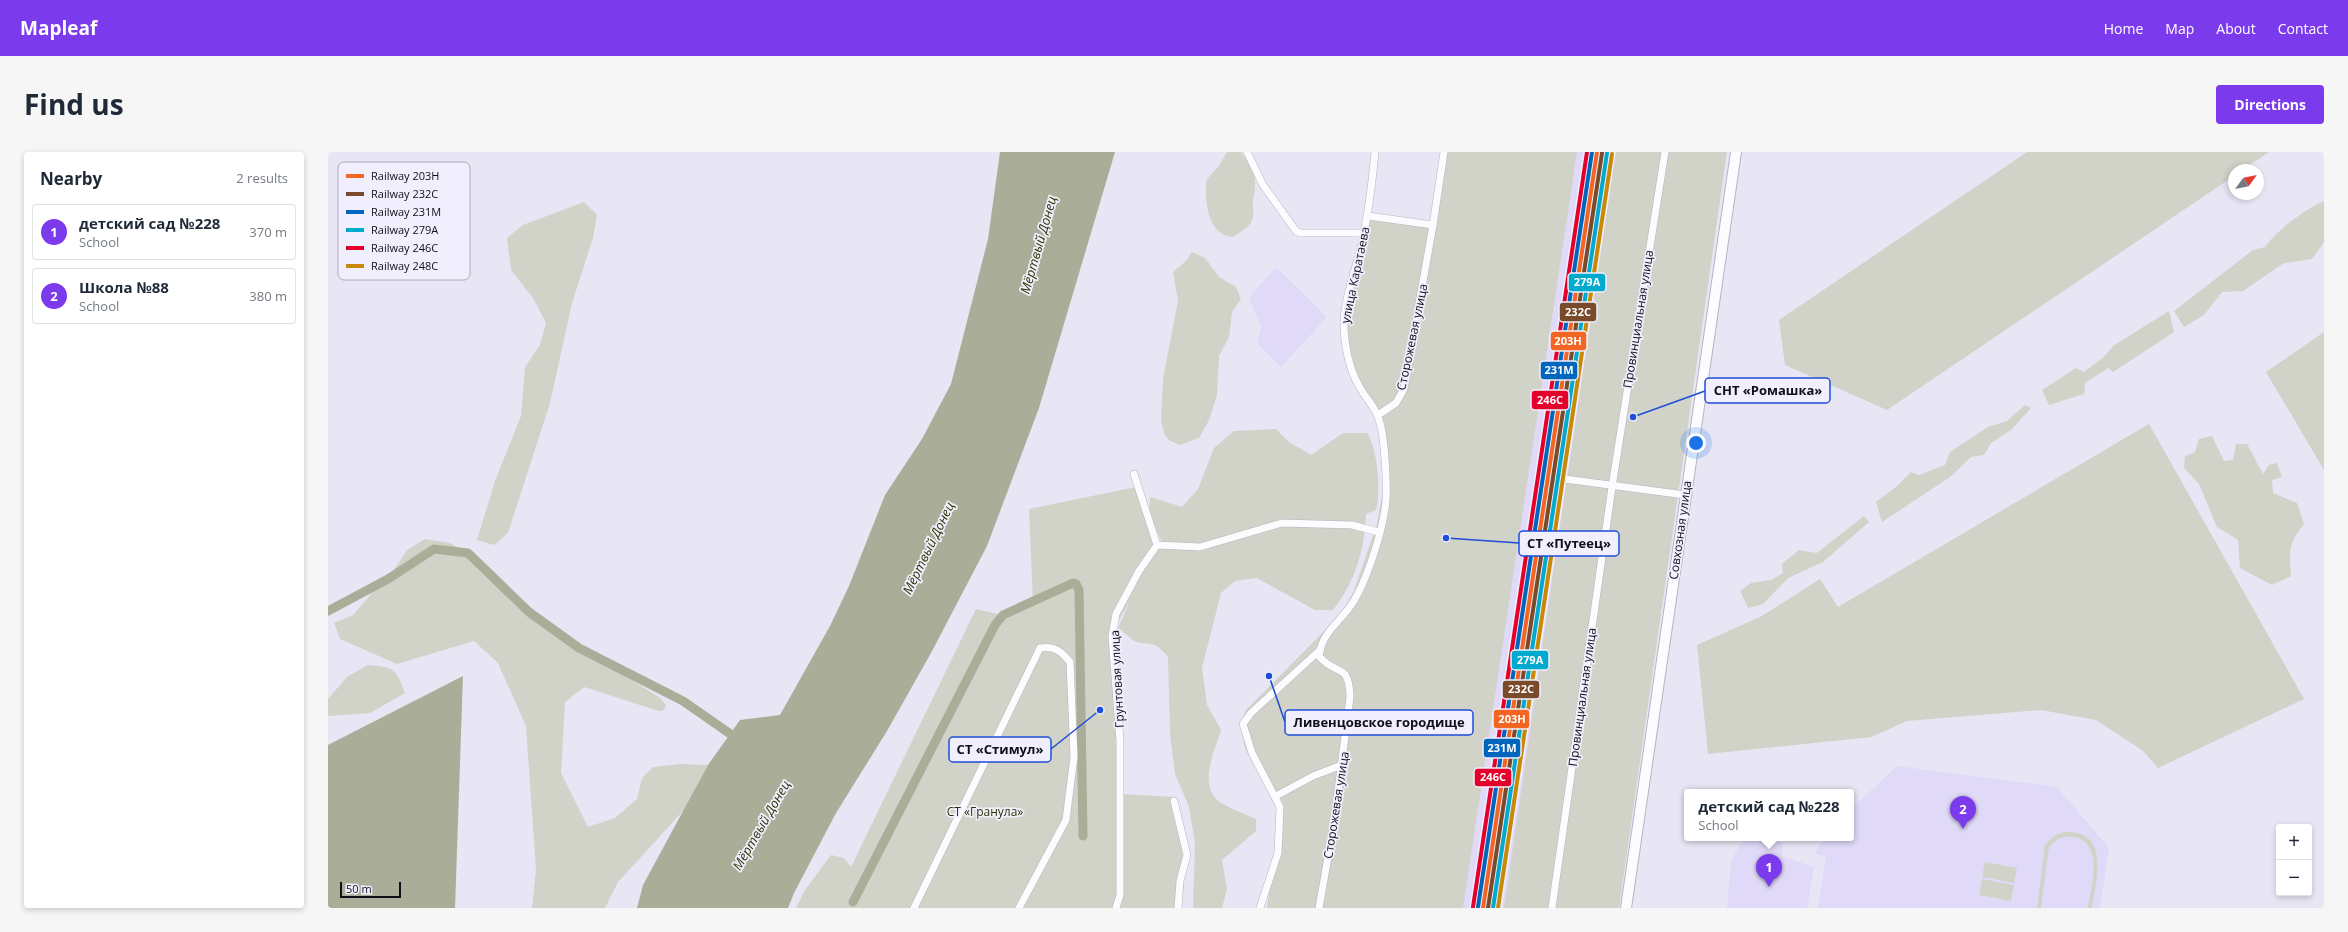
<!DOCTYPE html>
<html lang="en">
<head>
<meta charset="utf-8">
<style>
  :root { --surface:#fff; --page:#f6f6f7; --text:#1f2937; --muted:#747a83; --line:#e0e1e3; --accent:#7c3aed }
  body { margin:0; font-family:"Open Sans",sans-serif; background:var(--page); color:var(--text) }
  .controls { position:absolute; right:12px; bottom:12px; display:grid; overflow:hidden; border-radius:4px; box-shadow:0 2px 6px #0003 }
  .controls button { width:36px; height:36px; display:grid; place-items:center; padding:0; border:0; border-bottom:1px solid var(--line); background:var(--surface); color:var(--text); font:20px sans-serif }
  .compass { position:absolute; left:1900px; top:12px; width:36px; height:36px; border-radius:50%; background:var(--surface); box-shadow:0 2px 6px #0003; rotate:57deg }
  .scale { position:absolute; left:12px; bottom:10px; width:61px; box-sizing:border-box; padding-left:4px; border:2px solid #100e19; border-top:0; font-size:11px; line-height:14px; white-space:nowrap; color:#100e19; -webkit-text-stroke:3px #f1effd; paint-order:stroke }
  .you { position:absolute; left:1368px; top:291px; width:14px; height:14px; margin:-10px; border:3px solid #fff; border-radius:50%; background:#1a73e8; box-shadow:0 0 0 6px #1a73e833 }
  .badge { display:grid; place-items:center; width:26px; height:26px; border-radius:50%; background:var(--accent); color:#fff; font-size:13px; font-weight:700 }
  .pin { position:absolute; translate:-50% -33px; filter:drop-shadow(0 1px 2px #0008) }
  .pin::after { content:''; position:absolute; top:21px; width:14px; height:12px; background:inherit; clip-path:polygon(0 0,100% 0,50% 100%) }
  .popup { position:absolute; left:1356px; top:637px; width:170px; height:52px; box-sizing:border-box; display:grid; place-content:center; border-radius:4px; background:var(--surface); filter:drop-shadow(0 1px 3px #0005); font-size:13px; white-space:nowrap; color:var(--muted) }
  .popup b { font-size:15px; color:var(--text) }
  .popup::after { content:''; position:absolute; left:50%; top:100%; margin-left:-8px; border:8px solid transparent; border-top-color:var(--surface) }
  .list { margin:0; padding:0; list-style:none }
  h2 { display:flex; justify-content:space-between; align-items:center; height:52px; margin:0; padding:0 16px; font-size:17px }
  h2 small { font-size:13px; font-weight:400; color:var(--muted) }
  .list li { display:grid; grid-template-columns:26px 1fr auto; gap:12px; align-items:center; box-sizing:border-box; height:56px; margin:0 8px 8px; padding:0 8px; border:1px solid var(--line); border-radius:4px }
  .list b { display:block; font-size:15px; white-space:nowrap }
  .list p { margin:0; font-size:13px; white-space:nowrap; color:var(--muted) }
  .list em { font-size:13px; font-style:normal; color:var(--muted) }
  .map { position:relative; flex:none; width:1996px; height:756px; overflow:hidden; border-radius:4px }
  header { display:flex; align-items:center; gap:24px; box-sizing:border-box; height:56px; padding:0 20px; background:var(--accent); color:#fff }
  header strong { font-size:19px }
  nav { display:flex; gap:22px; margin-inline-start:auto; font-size:14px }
  .intro { display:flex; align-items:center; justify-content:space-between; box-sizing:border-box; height:96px; padding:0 24px }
  h1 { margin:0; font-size:28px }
  .button { padding:10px 18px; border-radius:4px; background:var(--accent); color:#fff; font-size:14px; font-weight:700 }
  main { display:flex; gap:24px; padding:0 24px }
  aside { flex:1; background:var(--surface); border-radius:4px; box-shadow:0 2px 6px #0003 }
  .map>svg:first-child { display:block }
  .built { fill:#e0daf8 }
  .green { fill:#d1d2c8 }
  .water { fill:#aaad97 }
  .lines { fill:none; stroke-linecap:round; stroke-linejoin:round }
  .canal { stroke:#aaad97; stroke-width:9 }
  .street-casing { stroke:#b7b4c1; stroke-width:8 }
  .secondary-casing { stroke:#b7b4c1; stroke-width:12 }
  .street { stroke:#fcfbfe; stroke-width:7 }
  .secondary { stroke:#fcfbfe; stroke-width:10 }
  .rail-1-casing { stroke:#f1effd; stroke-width:7 }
  .rail-2-casing { stroke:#f1effd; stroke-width:7 }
  .rail-3-casing { stroke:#f1effd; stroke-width:7 }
  .rail-4-casing { stroke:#f1effd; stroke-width:7 }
  .rail-5-casing { stroke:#f1effd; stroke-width:7 }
  .rail-6-casing { stroke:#f1effd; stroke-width:7 }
  .rail-1 { stroke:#f26522; stroke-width:4 }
  .rail-2 { stroke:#7a4b2a; stroke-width:4 }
  .rail-3 { stroke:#0065bd; stroke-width:4 }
  .rail-4 { stroke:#00a9ce; stroke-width:4 }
  .rail-5 { stroke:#e4002b; stroke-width:4 }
  .rail-6 { stroke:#c98805; stroke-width:4 }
  .labels { text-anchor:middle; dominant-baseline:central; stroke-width:3.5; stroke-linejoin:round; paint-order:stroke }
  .street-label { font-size:12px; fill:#100e19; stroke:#f1effd }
  .park-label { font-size:12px; fill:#2e3201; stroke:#f1effd }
  .water-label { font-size:13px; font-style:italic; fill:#2f3402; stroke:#f1effd }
  .key { fill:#f1effd; stroke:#aeacb9; stroke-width:1 }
  .key-label { font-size:11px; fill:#100e19 }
  .leader { fill:none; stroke:#1d4ed8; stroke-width:1.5 }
  .callout-dot { fill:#1d4ed8; stroke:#f1effd; stroke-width:1.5 }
  .callout { fill:#f1effd; stroke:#1d4ed8; stroke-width:1.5 }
  .callout-label { font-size:13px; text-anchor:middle; font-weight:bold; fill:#100e19 }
  .line-badge { stroke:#f1effd; stroke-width:1.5 }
  .badge-label { font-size:11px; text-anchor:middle; font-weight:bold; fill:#fff }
</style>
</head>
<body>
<header>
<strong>Mapleaf</strong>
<nav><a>Home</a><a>Map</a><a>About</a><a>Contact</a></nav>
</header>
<div class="intro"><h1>Find us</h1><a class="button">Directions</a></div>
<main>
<aside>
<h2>Nearby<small>2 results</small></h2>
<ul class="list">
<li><span class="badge">1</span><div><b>детский сад №228</b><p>School</p></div><em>370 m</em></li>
<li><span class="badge">2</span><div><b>Школа №88</b><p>School</p></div><em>380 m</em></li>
</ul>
</aside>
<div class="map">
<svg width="1996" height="756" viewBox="0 0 1996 756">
  <rect width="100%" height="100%" fill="#e8e5f5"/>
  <g class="built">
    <polygon points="1247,0 1294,0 1181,756 1133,756"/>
    <polygon points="948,115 999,165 953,215 929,191 933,175 921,146"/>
    <polygon points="1569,614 1729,635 1781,696 1772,756 1490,756 1498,705 1488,702 1490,695 1498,686 1523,686 1523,657"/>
    <polygon points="1416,686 1436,686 1455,691 1454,704 1486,715 1479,756 1399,756 1403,709"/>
  </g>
  <g class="green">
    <path d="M 899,0 L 913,0 C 927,20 930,25 925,49 C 924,55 926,60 925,65 C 923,74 913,80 905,85 C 879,84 876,46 879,27 L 890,15 Z"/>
    <polygon points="1117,0 1249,0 1135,756 939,756 952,661 917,596 912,572 918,558 1011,464 1025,441 1049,372 1059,316 1055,275 1015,194 1038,65 1107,73"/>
    <polygon points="1287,0 1399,0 1291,756 1176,756"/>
    <polygon points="1699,0 1941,0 1914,18 1906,18 1906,24 1559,258 1457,213 1451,168"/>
    <path d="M 1996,49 L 1996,90 L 1984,107 L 1956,111 L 1915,139 L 1894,140 L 1876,163 L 1856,175 L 1846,159 L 1925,98 L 1937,95 C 1948,79 1977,57 1996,49 Z"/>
    <polygon points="256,50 269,63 265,86 244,151 222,251 180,381 166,393 149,388 167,329 193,264 197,215 212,193 218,171 205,146 183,118 179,86 195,73"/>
    <polygon points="864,100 877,106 891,125 908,135 913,147 904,160 901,185 891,204 889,243 881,268 871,286 852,293 842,289 837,283 833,269 835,226 850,149 845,120 858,109"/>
    <polygon points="1841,159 1846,180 1785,220 1780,216 1757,231 1756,242 1721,253 1714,238 1748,216 1756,220 1776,205 1785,194"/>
    <polygon points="1996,180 1996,318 1938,220"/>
    <polygon points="1697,253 1703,256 1683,278 1663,291 1656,303 1643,305 1622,325 1554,370 1548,350 1568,335 1583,320 1591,323 1617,313 1622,300 1660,275 1679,269"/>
    <polygon points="1821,272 1976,547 1830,616 1814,598 1768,568 1713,558 1579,569 1543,585 1380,602 1369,493 1434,464 1492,427 1510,455"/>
    <path d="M 948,277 L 961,290 L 983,303 L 1015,281 L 1039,281 C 1050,298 1053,339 1048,358 L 1038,362 C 1037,397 1027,430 1005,458 L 987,458 L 929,426 L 907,429 L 893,441 L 874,516 L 879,553 L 893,578 C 887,598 871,630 889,648 C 894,653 919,663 928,667 L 928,679 L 894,708 L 899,737 L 894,756 L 865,756 L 867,691 L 861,655 L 847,622 L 842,582 L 840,505 C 824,485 820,496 805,488 C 800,485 795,479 790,476 L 802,449 L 788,473 L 794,642 L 847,645 L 858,700 L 854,756 L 468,756 L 477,738 L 503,703 L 516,706 L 523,715 L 648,457 L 679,464 L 705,452 L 701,357 L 808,335 L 828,402 L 833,388 L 821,362 L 822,345 L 854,355 L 870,337 L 886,296 L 906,279 Z"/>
    <path d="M 1884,284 L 1896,309 L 1905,308 L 1908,292 L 1919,292 L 1935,322 L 1941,313 L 1949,311 L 1954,325 L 1944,328 L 1945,341 L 1969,351 L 1976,372 C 1960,392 1961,399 1963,424 L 1944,433 L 1912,416 L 1910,388 L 1889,375 L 1871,332 L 1856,316 L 1857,304 L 1867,300 L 1871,287 Z"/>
    <polygon points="1536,364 1541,370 1495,410 1460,426 1435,452 1420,456 1412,439 1423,431 1443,428 1455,421 1454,412 1471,398 1489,401"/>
    <polygon points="97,387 122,391 140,401 201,460 236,485 332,546 338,553 336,558 331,559 256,535 237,550 233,621 260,675 287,666 309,647 314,626 325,615 353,612 380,613 356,658 290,730 277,756 204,756 208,718 198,574 170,511 146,489 69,512 12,487 6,471 25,463 56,427 60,427 79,398"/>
    <path d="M 40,513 C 66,515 68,517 77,541 L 42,561 L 0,564 L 0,547 L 19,525 Z"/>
    <path d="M 1737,680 C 1783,678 1768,728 1764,756 L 1760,756 C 1763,735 1777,692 1746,685 C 1736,683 1728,687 1721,695 L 1713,756 L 1709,756 L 1717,693 L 1726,684 Z"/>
    <polygon points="1657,710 1689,716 1686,731 1654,725"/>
    <polygon points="1654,727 1686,733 1683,749 1651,743"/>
  </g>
  <g class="water">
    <polygon points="672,0 787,0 711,256 659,394 603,501 559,579 508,661 466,741 460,756 309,756 315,733 380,613 412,568 452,563 502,474 521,434 557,343 594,287 623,232 660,87"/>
    <polygon points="135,524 127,756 0,756 0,593"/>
  </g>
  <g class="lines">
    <g class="canal">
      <polyline points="0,459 60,427 106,397 140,401 201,460 251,496 355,549 411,588"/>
      <polyline points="525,750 667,473 675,463 745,431 748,432 751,438 755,684"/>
    </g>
    <defs>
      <g id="street">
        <polyline points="919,0 935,33 968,79 972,81 1036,81"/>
        <polyline points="1040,64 1105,73"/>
        <polyline points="1050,263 1068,251 1076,237 1105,73 1116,0"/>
        <polyline points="806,322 829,393"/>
        <polyline points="1229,326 1357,343"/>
        <polyline points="948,644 985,624 1014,613"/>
        <polyline points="846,649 859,703 852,729 850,756"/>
        <path d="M 586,756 L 712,496 C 727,494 733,499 742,510 L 746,605 L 738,668 L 691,756"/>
        <polyline points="788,756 792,743 792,589 784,484 788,462 811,419 829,393 872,395 954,371 1024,373 1051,380"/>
        <polyline points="932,756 950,701 952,655 924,601 915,572 923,561 992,498"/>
        <path d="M 991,756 L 1006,671 L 1022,545 C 1021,509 1008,525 991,504 C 994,482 1008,473 1021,456 C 1037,435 1053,384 1057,357 C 1060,339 1057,281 1050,265 C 1046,253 1036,244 1031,234 C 1021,216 1017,196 1016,176 C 1015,152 1027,119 1033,96 C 1040,64 1044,33 1047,0"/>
        <polyline points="1224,756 1284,335 1337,0"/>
      </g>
      <polyline id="secondary" points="1298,756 1408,0"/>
    </defs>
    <use href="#street" class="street-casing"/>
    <use href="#secondary" class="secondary-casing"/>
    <use href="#street" class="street"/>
    <use href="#secondary" class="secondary"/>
    <defs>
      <polyline id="rail-1" points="1155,756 1269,0"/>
      <polyline id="rail-2" points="1160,756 1274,1"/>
      <polyline id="rail-3" points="1150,755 1264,0"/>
      <polyline id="rail-4" points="1165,756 1279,1"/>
      <polyline id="rail-5" points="1145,755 1259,0"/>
      <polyline id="rail-6" points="1170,756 1284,2"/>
    </defs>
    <use href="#rail-1" class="rail-1-casing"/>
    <use href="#rail-2" class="rail-2-casing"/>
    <use href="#rail-3" class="rail-3-casing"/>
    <use href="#rail-4" class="rail-4-casing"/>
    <use href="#rail-5" class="rail-5-casing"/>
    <use href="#rail-6" class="rail-6-casing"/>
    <use href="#rail-1" class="rail-1"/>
    <use href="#rail-2" class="rail-2"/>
    <use href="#rail-3" class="rail-3"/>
    <use href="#rail-4" class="rail-4"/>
    <use href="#rail-5" class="rail-5"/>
    <use href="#rail-6" class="rail-6"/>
  </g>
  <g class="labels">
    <g class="street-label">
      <text transform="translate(1027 123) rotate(-78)">улица Каратаева</text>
      <text transform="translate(1310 167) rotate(-81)">Провинциальная улица</text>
      <text transform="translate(1084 185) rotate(-78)">Сторожевая улица</text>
      <text transform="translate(1352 378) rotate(-82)">Совхозная улица</text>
      <text transform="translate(789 527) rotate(-93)">Грунтовая улица</text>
      <text transform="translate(1254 545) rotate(-82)">Провинциальная улица</text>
      <text transform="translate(1008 653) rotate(-81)">Сторожевая улица</text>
    </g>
    <g class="park-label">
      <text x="657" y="659">СТ «Гранула»</text>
    </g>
    <g class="water-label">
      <text transform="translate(710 93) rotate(-74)">Мёртвый Донец</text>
      <text transform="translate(600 396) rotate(-64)">Мёртвый Донец</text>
      <text transform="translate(433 673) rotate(-60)">Мёртвый Донец</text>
    </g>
  </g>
  <rect x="10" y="10" width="132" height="118" rx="6" class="key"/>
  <rect x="18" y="22" width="18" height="4" fill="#f26522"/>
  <rect x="18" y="40" width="18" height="4" fill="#7a4b2a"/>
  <rect x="18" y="58" width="18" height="4" fill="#0065bd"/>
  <rect x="18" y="76" width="18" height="4" fill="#00a9ce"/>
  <rect x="18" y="94" width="18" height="4" fill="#e4002b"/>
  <rect x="18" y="112" width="18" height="4" fill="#c98805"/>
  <g class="key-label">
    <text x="43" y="28">Railway 203Н</text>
    <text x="43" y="46">Railway 232C</text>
    <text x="43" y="64">Railway 231М</text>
    <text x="43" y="82">Railway 279А</text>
    <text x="43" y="100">Railway 246С</text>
    <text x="43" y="118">Railway 248С</text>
  </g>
  <path class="leader" d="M1305 265L1377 239M1118 386L1191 391M941 524L957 570M772 558L723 597"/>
  <g class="callout-dot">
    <circle cx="1305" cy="265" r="4"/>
    <circle cx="1118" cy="386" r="4"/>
    <circle cx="941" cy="524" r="4"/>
    <circle cx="772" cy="558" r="4"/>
  </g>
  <g class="callout">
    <rect x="1377" y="226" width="125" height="25" rx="4"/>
    <rect x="1191" y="379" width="100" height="25" rx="4"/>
    <rect x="957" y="558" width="188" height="25" rx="4"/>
    <rect x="621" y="585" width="102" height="25" rx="4"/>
  </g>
  <g class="callout-label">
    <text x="1440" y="243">СНТ «Ромашка»</text>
    <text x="1241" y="396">СТ «Путеец»</text>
    <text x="1051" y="575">Ливенцовское городище</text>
    <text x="672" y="602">СТ «Стимул»</text>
  </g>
  <g class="line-badge">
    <rect x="1240" y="121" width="38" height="19" rx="4" fill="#00a9ce"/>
    <rect x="1231" y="150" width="38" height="20" rx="4" fill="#7a4b2a"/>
    <rect x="1222" y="179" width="37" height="20" rx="4" fill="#f26522"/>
    <rect x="1212" y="209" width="38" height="19" rx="4" fill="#0065bd"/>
    <rect x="1203" y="238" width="38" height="20" rx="4" fill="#e4002b"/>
    <rect x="1183" y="498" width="38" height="20" rx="4" fill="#00a9ce"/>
    <rect x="1174" y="528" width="38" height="19" rx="4" fill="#7a4b2a"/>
    <rect x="1165" y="557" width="37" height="20" rx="4" fill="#f26522"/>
    <rect x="1155" y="586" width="38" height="20" rx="4" fill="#0065bd"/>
    <rect x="1146" y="616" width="38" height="19" rx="4" fill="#e4002b"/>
  </g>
  <g class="badge-label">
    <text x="1259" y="134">279А</text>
    <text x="1250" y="164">232C</text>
    <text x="1240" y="193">203Н</text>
    <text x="1231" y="222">231М</text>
    <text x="1222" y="252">246С</text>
    <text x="1202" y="512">279А</text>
    <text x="1193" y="541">232C</text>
    <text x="1184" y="571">203Н</text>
    <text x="1174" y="600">231М</text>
    <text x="1165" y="629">246С</text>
  </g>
</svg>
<div class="controls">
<button>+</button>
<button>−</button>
</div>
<svg class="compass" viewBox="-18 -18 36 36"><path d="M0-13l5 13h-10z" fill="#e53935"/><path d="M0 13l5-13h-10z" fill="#747a83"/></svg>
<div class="scale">50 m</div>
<div class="you"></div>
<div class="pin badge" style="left:1441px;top:735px">1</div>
<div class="popup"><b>детский сад №228</b>School</div>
<div class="pin badge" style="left:1635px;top:677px">2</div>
</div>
</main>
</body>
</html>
